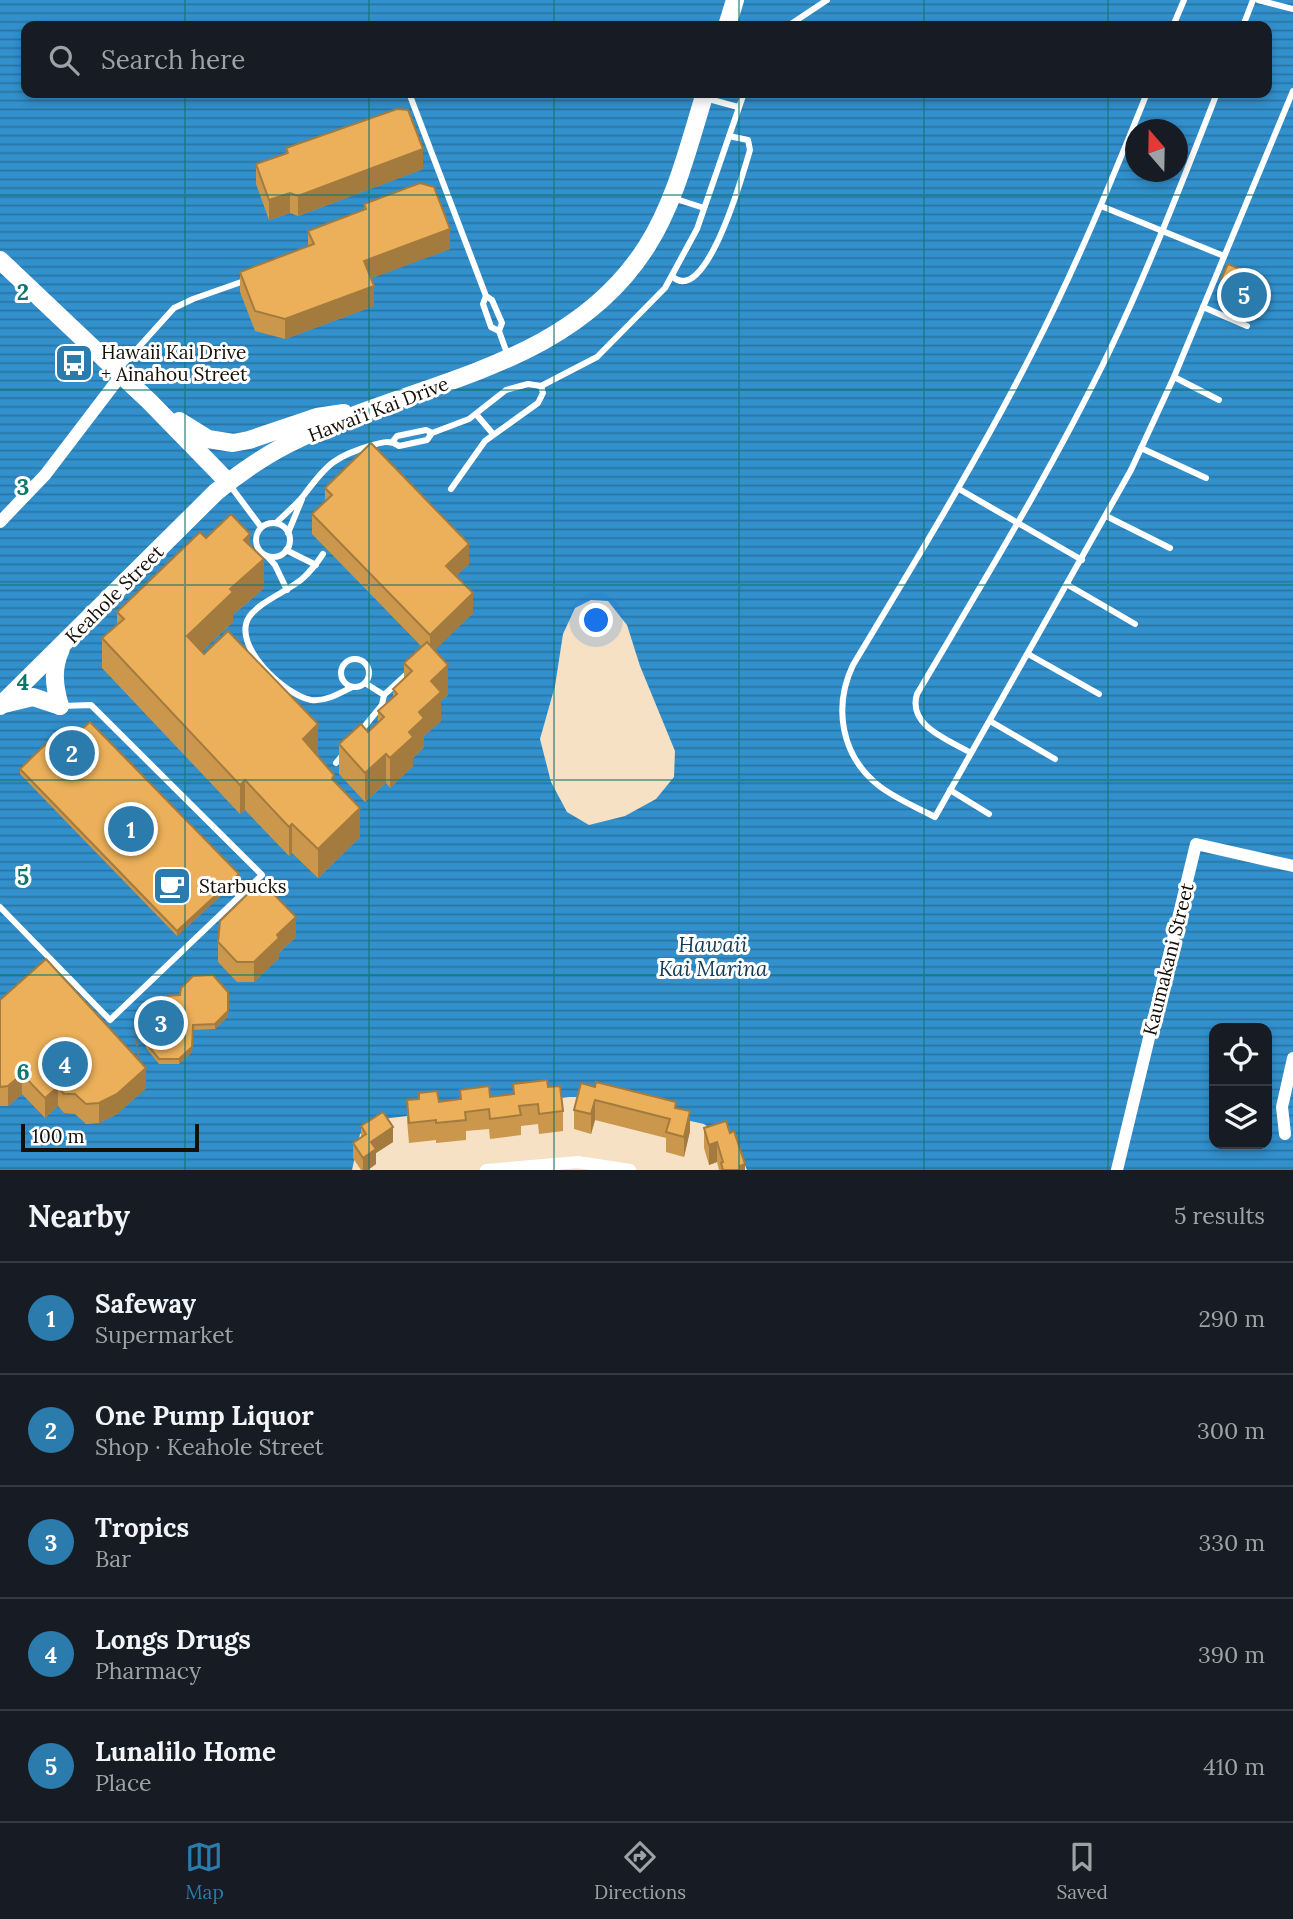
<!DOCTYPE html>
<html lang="en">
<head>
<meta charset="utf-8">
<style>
  :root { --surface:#171b24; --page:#20242c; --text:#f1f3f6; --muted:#9ea1a6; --line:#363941; --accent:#2c7bad }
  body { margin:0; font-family:Lora,serif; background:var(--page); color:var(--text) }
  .controls { position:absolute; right:21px; bottom:21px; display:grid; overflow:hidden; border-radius:14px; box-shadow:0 4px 10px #0003 }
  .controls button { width:63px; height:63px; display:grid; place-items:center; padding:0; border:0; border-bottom:2px solid var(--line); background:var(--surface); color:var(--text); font:35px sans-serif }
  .compass { position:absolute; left:1125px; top:119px; width:63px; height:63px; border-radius:50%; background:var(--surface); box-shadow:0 4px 10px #0003; rotate:340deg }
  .scale { position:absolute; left:21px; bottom:18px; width:178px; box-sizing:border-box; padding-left:7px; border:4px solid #160f06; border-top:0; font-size:19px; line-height:24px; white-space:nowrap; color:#160f06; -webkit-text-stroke:5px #fff; paint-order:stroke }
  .you { position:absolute; left:597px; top:621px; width:24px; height:24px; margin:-18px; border:5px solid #fff; border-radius:50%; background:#1a73e8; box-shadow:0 0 0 10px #1a73e833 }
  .badge { display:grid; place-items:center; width:46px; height:46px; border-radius:50%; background:var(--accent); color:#fff; font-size:23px; font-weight:700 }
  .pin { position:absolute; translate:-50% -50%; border:4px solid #fff; box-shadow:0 2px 7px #0006 }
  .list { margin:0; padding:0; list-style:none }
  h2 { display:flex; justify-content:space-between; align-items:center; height:91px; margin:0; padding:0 28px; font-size:30px }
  h2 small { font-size:23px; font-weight:400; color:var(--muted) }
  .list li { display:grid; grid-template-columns:46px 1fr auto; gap:21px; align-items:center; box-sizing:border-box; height:112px; padding:0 28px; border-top:2px solid var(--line) }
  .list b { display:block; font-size:26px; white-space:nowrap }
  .list p { margin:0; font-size:23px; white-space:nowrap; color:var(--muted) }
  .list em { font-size:23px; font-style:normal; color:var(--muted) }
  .icon { flex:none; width:38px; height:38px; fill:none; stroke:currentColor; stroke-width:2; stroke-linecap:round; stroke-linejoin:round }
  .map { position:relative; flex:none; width:1293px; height:1170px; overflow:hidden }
  .search { position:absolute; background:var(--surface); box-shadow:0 4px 10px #0003; left:21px; right:21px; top:21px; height:77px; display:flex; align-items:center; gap:18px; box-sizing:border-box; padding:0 24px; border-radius:14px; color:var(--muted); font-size:26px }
  .sheet { height:651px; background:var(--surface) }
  nav { display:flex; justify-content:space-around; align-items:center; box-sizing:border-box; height:98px; border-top:2px solid var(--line); background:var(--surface); font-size:19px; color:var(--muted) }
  nav a { display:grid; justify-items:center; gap:4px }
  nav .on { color:var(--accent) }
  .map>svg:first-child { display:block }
  .water { fill:url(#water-rules); fill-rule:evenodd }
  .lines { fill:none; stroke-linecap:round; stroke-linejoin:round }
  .path { stroke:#877966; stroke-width:2; stroke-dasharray:7 3.5; stroke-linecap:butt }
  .service { stroke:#fff; stroke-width:6 }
  .minor { stroke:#fff; stroke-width:12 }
  .secondary { stroke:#fff; stroke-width:18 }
  .wall { fill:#ca974d }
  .shaded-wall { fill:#a47b3e }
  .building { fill:#ebb059; stroke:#a47b3e; stroke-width:2 }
  .grid { fill:none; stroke:#0f766e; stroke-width:2; stroke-opacity:0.55 }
  .labels { text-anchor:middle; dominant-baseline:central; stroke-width:6; stroke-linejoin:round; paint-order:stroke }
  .poi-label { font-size:19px; fill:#160f06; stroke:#fff; text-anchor:start }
  .street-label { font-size:19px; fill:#160f06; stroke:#fff }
  .water-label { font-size:21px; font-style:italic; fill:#133a53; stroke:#fff }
  .grid-label { font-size:23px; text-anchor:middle; font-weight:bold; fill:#0f766e; stroke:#fff; stroke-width:6; stroke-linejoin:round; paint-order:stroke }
</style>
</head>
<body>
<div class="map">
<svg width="1293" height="1170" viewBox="0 0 1293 1170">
  <defs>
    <pattern id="water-rules" width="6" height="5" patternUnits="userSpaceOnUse" patternTransform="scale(1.75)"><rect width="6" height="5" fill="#3290cc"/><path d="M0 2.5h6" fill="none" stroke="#2974a4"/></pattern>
  </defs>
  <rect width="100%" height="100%" fill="#f6e1c4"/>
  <path class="water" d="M 0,0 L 1293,0 L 1293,1170 L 747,1170 L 737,1147 L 704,1124 L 582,1097 L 569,1097 L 382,1119 L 360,1134 L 352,1170 L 0,1170 ZM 26,26 L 1267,26 L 1267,93 L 26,93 ZM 1136,130 L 1178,130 L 1178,172 L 1136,172 ZM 591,600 L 608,601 L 627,625 L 640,666 L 675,751 L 674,777 L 656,799 L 625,816 L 589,825 L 567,812 L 551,782 L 540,739 L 555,686 L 563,634 L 575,608 ZM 1214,1028 L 1267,1028 L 1267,1144 L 1214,1144 Z"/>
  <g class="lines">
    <polyline class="path" points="135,1029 139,1061"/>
    <g class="service">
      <polyline points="1258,0 1293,9"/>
      <polyline points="788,26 827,0"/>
      <polyline points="1173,26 1184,0"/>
      <polyline points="1243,26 1253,0"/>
      <polyline points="409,93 486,296 492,300 502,323 499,331 508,356"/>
      <path d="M 1147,93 C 1112,180 1076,267 1033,351 C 978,459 915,562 853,665 C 833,707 841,755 878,785 C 894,798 916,807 935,817 L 1131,470 L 1174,377 L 1293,91"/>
      <polyline points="705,98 738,107"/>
      <polyline points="673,198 704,208"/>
      <polyline points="1101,206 1224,256"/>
      <path d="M 672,276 C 706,309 744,170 750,150 L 748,140 L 729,136"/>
      <polyline points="486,296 483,304 491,327 499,331"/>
      <polyline points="1203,307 1247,326"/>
      <polyline points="119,369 174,308 193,299 247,280"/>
      <polyline points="1174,377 1219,400"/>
      <polyline points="476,414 493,434"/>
      <polyline points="393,441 397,436 426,430 432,433"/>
      <polyline points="1141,448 1206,478"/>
      <polyline points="229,484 261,527"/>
      <polyline points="451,489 485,441 538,403 543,393 541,386"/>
      <polyline points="959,489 1082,560"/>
      <polyline points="1106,516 1170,548"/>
      <circle cx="273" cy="540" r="17"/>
      <path d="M 276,523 C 285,514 296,505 304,495 C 327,464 335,456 373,445 C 383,442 390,440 399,446 L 427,440 L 432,433 L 469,419 L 506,390 L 528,384 L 541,386 L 597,357 L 665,288 L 697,229 L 744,93"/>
      <polyline points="288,533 302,499"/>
      <polyline points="286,550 316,565"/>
      <path d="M 323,554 C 317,563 310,572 302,579 C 288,591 259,602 249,617 C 231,646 285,695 311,700 C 325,702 340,693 352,687"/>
      <polyline points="267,556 275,565 287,590"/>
      <polyline points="1068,585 1135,624"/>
      <polyline points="1028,654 1099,694"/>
      <circle cx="355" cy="673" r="14"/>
      <polyline points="365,683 384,695 410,671"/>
      <polyline points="990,721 1055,759"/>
      <polyline points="359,733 382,705 384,695"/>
      <path d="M 971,753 C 949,740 907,726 917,694 C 983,582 1052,470 1109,352 C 1149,268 1183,180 1217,93"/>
      <polyline points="336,763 344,753"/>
      <polyline points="950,790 989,814"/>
      <polyline points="0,907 110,1020 262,875 91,705 62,706"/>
    </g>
    <g class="minor">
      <polyline points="0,522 45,475 122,374"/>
      <polyline points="1285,1134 1282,1107 1293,1058"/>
      <polyline points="486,1170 578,1162 630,1170"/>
      <polyline points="1117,1170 1196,844 1293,866"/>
    </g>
    <g class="secondary">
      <polyline points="727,26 735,0"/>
      <polyline points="0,260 150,402 228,482"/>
      <polyline points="179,421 208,439 233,443 249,440 317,417 344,413"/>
      <polyline points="4,704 33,697 60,706"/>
      <path d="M 0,706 L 216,492 C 237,475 261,458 286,445 C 409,381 567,373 647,246 C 676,200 689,144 705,93"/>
      <path d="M 60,706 C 54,686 52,668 61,649"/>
    </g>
  </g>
  <g class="wall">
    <polygon points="286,148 423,169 298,216 290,213 269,220 256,184 256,164 286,153"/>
    <polygon points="364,204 450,249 371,278 374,306 285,339 255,331 240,292 240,272 308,246 308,231 364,210"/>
    <polygon points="1221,279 1267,296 1261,311 1221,294"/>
    <polygon points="325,488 469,564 456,576 473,613 434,650 448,695 441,701 441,721 424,736 424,747 413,758 413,766 390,788 386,783 365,802 339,774 339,744 368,732 378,722 378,711 393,698 393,689 404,678 404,663 422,647 312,534 312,514 325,502"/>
    <polygon points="206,538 250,546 264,588 233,615 233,622 202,651 318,753 317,755 334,781 360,837 318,878 292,853 289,856 245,810 240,814 102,668 102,638 117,624 117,612"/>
    <polygon points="20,769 239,879 177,936 20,774"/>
    <polygon points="296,937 279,953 279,958 254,982 237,982 218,962 218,942"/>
    <polygon points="0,1000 146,1088 117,1114 99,1123 86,1124 75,1114 64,1113 58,1106 45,1118 22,1094 8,1106 0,1106"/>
    <polygon points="167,1011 228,1016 215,1029 193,1030 192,1052 179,1064 159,1064 146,1048 144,1024"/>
    <polygon points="581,1083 676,1108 690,1131 684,1157 666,1152 666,1138 595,1120 591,1134 574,1129 574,1110"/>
    <polygon points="513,1084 548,1087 563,1111 563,1131 539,1134 538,1124 521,1126 521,1135 490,1139 489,1129 466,1131 466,1140 436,1143 436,1140 409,1143 407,1120 407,1100 419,1099 419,1093 439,1102 460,1099 460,1090 490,1097 513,1094"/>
    <polygon points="361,1126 393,1142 376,1153 376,1164 368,1170 361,1170 353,1158 353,1143 361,1137"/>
    <polygon points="704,1128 730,1133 745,1170 719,1170 717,1162 709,1165 704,1148"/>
  </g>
  <g class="shaded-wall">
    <polygon points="423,149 423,169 298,216 298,196"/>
    <polygon points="290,193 290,213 269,220 269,200"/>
    <polygon points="450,229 450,249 364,281 364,261"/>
    <polygon points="1267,281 1267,296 1261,311 1261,296"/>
    <polygon points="374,286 374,306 285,339 285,319"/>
    <polygon points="250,534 250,564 244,540"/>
    <polygon points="469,544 469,564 446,586 446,566"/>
    <polygon points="264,559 264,588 233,615 233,622 187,665 187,636 230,589"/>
    <polygon points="473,593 473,613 430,655 430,635"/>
    <polygon points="448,665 448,695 441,701 441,721 424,736 424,747 413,758 413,766 390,788 390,758 409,732 419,712 431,681"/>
    <polygon points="318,724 318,753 303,768 303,739"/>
    <polygon points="386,754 386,783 365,802 365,773"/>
    <polygon points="245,780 245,810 240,814 240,785"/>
    <polygon points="360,808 360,837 318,878 318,849"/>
    <polygon points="292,824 292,853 289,856 289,827"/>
    <polygon points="239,874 239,879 177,936 177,931"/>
    <polygon points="296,917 296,937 279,953 279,958 254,982 254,962 277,935"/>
    <polygon points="228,1011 228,1016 215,1029 215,1024"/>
    <polygon points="193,1030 192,1052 179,1064 179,1059"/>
    <polygon points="146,1068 146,1088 117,1114 99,1123 99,1103"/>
    <polygon points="22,1074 22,1094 8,1106 8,1086"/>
    <polygon points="58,1087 58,1106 45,1118 45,1098"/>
    <polygon points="595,1100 595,1120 591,1134 591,1114"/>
    <polygon points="690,1111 690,1131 684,1157 684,1137"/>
    <polygon points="393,1127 393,1142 376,1153 376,1164 368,1170 363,1170 363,1158 371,1142"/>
    <polygon points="717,1142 717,1162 709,1165 709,1145"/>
    <polygon points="745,1164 745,1170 740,1170 740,1166"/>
  </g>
  <g class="building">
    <polygon points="397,109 408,110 423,149 298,196 290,193 269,200 256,164 288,153 286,148"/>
    <polygon points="420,183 434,187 450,229 364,261 374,286 285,319 255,311 240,272 314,244 308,231 366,209 364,204"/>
    <polygon points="1228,264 1267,281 1261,296 1221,279"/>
    <polygon points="371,443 469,544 446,566 473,593 430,635 312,514 332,495 325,488"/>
    <polygon points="231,514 250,534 244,540 264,559 230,589 233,592 187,636 204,654 228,631 318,724 303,739 334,775 332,779 360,808 318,849 292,824 289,827 245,780 240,785 102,638 124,619 117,612 200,532 206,538"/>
    <polygon points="427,642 448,665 431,681 441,692 419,712 424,718 409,732 413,737 390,758 386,754 365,773 339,744 361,724 368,732 384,717 378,711 397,694 393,689 412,671 404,663"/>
    <polygon points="90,722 239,874 177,931 20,769 51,739 74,736"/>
    <polygon points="261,881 296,917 277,935 279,938 254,962 237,962 218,942 220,921"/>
    <polygon points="46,959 146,1068 117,1094 99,1103 86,1104 75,1094 64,1094 58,1087 45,1098 22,1074 8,1086 0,1087 0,1000"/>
    <polygon points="213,975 228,992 228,1011 215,1024 193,1025 192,1047 179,1059 159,1059 146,1043 144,1024 157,1012 167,1011 167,996 180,995 181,988 193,976"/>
    <polygon points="547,1080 548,1087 560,1086 563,1111 539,1114 538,1104 519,1106 521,1115 490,1119 489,1109 465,1112 466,1120 436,1123 436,1120 409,1123 407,1100 419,1099 419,1093 437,1091 439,1102 461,1099 460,1090 489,1086 490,1097 514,1094 513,1084"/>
    <polygon points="596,1082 676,1102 675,1108 690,1111 684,1137 666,1132 670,1119 595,1100 591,1114 574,1110 581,1083 595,1087"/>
    <polygon points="383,1112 393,1127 371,1142 376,1149 363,1158 353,1143 366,1134 361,1126"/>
    <polygon points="726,1121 730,1133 734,1131 745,1164 740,1166 741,1170 723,1170 721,1163 723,1162 717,1142 709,1145 704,1128"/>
  </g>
  <path class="grid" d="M 185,0 L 185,26M 369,0 L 369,26M 554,0 L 554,26M 739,0 L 739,26M 924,0 L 924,26M 1108,0 L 1108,26M 185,93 L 185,1170M 369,93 L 369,1170M 554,93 L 554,1170M 739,93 L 739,1170M 924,93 L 924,1170M 1108,93 L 1108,1170M 0,195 L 1293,195M 0,390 L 1293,390M 0,585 L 1293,585M 0,780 L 1293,780M 0,975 L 1293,975"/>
  <defs>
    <symbol id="bus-square" viewBox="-11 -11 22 22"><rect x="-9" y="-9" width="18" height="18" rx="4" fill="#2c7bad" stroke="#fff"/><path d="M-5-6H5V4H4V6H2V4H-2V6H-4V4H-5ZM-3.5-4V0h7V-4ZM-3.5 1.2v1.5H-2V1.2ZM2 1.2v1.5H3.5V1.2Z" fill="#fff"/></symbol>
    <symbol id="cafe-square" viewBox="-11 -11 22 22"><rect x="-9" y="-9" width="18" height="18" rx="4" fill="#2c7bad" stroke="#fff"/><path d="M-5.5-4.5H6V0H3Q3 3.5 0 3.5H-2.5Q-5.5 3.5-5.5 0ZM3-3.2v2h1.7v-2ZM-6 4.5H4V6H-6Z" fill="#fff"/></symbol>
  </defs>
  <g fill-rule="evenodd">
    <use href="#bus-square" x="52" y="341" width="44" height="44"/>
    <use href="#cafe-square" x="150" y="864" width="44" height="44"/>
  </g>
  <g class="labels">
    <g class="poi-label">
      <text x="101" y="352">Hawaii Kai Drive<tspan x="101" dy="22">+ Ainahou Street</tspan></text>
      <text x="199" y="886">Starbucks</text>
    </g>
    <g class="street-label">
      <text transform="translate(378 409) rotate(-21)">Hawai’i Kai Drive</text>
      <text transform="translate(114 594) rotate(-45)">Keahole Street</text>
      <text transform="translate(1168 959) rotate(-76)">Kaumakani Street</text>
    </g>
    <g class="water-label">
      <text x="713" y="944">Hawaii<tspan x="713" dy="24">Kai Marina</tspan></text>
    </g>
  </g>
  <g class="grid-label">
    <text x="23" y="300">2</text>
    <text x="23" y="495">3</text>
    <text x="23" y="690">4</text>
    <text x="23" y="885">5</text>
    <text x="23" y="1080">6</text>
  </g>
</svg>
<div class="controls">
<button><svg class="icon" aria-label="locate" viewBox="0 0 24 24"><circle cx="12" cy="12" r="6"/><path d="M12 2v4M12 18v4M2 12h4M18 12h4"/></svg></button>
<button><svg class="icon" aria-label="layers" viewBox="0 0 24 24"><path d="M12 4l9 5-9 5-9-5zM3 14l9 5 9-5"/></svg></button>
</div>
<svg class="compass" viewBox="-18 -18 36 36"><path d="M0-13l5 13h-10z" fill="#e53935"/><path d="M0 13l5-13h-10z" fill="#9ea1a6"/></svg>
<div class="scale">100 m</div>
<div class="you"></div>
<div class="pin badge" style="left:131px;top:829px">1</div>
<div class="pin badge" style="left:72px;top:753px">2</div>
<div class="pin badge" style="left:161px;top:1023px">3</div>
<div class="pin badge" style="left:65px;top:1064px">4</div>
<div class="pin badge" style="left:1244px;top:295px">5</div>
<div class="search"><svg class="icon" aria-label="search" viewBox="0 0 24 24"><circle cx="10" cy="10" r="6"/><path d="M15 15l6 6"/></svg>Search here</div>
</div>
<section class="sheet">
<h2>Nearby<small>5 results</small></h2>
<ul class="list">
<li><span class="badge">1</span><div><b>Safeway</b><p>Supermarket</p></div><em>290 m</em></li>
<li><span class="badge">2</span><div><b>One Pump Liquor</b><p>Shop · Keahole Street</p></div><em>300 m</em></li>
<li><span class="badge">3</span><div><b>Tropics</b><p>Bar</p></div><em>330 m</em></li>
<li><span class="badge">4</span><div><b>Longs Drugs</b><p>Pharmacy</p></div><em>390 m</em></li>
<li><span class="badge">5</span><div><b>Lunalilo Home</b><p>Place</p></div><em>410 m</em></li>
</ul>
</section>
<nav>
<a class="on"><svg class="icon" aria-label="map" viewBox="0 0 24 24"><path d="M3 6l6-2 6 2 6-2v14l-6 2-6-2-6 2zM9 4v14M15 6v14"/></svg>Map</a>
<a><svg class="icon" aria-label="directions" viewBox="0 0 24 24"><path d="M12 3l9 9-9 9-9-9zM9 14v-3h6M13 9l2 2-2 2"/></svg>Directions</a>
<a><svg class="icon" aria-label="saved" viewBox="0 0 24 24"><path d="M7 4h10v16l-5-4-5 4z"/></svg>Saved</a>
</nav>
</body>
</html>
